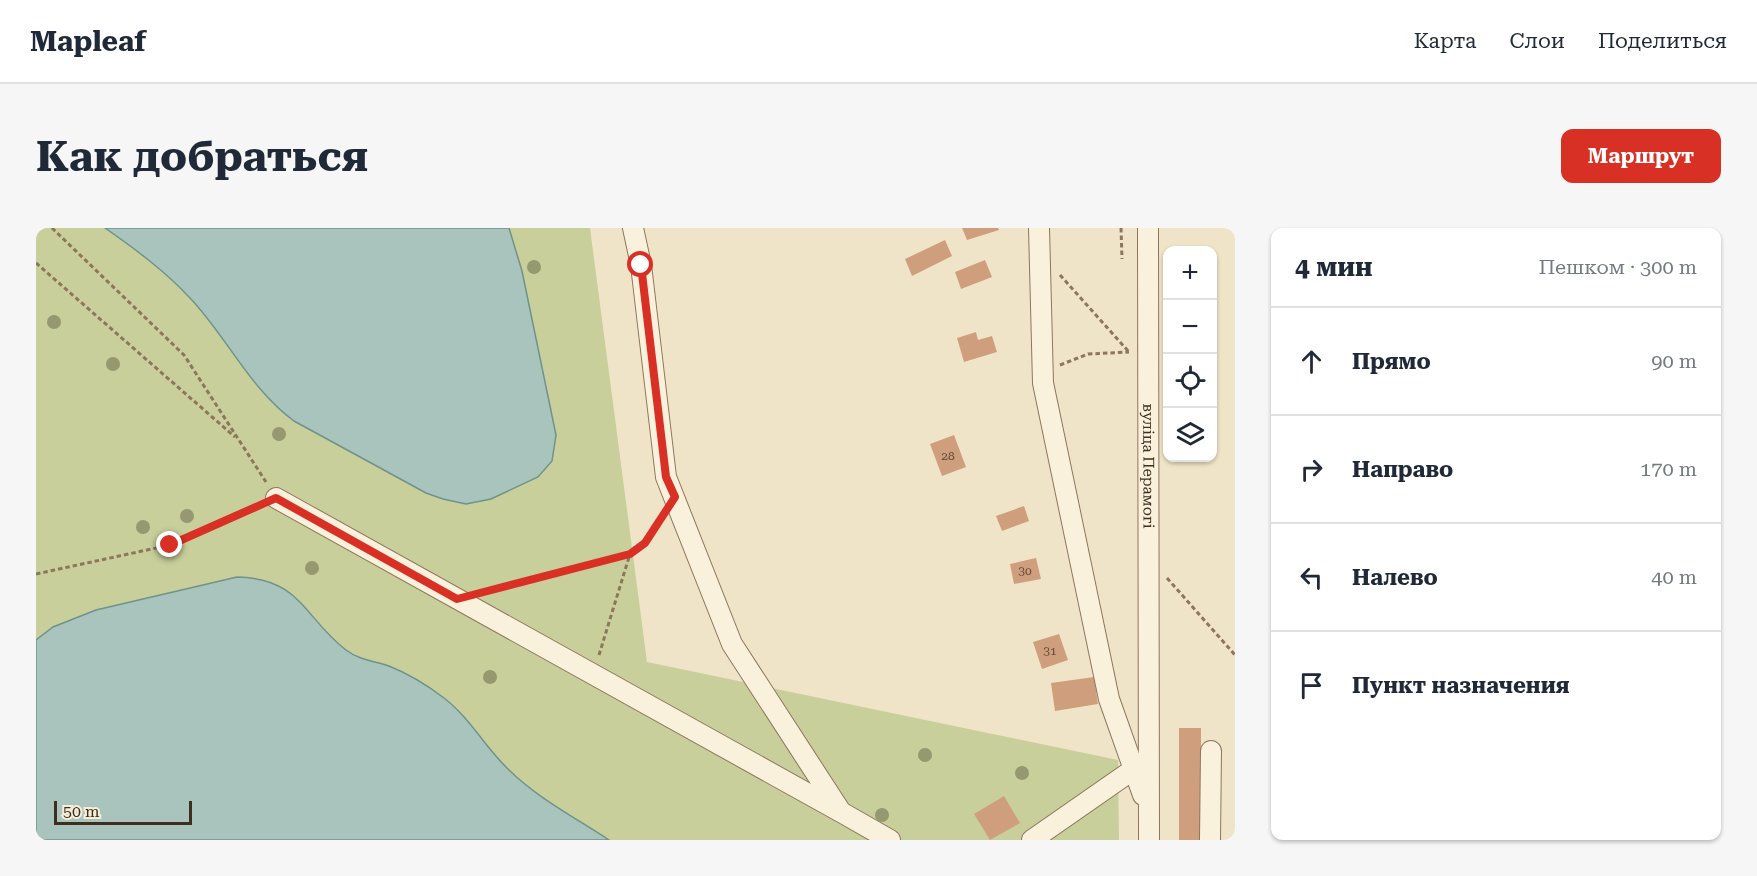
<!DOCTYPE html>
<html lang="ru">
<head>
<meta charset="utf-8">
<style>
  :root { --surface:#fff; --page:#f6f6f7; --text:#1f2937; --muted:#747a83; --line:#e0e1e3; --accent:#d93025 }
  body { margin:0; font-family:"Roboto Serif",serif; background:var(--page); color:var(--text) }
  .controls { position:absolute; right:18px; top:18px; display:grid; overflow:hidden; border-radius:12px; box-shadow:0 2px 4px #0004 }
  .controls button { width:54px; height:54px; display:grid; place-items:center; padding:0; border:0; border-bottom:2px solid var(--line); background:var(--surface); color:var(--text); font:30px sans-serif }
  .scale { position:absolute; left:18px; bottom:15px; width:138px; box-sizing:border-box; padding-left:6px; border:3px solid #3d2e20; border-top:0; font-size:16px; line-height:21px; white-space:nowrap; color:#3d2e20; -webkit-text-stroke:4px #f7eed8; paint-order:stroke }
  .stop { position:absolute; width:18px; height:18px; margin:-14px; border:4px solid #d93025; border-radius:50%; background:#fff }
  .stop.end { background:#d93025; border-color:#fff; box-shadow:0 2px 6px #0008 }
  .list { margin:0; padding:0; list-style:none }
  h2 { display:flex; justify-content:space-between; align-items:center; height:78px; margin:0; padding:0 24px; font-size:26px }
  h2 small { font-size:20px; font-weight:400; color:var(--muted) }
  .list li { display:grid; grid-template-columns:39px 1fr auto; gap:18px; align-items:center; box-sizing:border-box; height:108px; padding:0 24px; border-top:2px solid var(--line) }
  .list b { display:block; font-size:22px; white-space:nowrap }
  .list em { font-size:20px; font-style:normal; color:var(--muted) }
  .icon { flex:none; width:33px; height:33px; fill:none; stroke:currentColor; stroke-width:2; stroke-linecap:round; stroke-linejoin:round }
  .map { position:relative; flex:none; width:1199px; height:612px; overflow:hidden; border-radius:12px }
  header { display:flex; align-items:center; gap:36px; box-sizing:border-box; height:84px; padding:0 30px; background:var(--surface); border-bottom:2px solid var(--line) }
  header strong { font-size:28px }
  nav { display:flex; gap:33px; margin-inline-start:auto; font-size:21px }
  .intro { display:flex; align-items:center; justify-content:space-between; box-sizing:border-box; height:144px; padding:0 36px }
  h1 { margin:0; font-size:42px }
  .button { padding:15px 27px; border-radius:12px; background:var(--accent); color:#fff; font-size:21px; font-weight:700 }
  main { display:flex; gap:36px; padding:0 36px }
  aside { flex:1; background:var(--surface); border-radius:12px; box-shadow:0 2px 4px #0004 }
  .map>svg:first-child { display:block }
  .green { fill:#c9cf9b }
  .water { fill:#a9c4bc; stroke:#6f938a; stroke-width:1.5 }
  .building { fill:#cf9f7d }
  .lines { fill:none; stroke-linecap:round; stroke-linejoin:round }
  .minor-casing { stroke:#8d765c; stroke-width:22 }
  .path { stroke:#8d765c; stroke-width:3; stroke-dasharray:4.5 3; stroke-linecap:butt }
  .minor { stroke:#faf1dc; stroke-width:20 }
  .tree { fill:#96986f }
  .route { stroke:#d93025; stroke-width:8 }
  .labels { text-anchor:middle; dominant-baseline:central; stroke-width:4.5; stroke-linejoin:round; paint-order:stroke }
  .number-label { font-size:12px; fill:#624a37 }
  .street-label { font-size:15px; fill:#3d2e20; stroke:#f7eed8 }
</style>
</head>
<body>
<header>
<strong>Mapleaf</strong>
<nav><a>Карта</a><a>Слои</a><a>Поделиться</a></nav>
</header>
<div class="intro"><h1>Как добраться</h1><a class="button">Маршрут</a></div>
<main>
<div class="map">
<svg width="1199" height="612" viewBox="0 0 1199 612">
  <rect width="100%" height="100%" fill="#f0e4c8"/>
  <polygon class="green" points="0,0 554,0 611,434 1082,532 1083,612 0,612"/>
  <g class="water">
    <path d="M 69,0 L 473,0 L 486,43 L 520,207 L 516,233 L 502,249 L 455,271 L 430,276 L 407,271 L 390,265 L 258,193 C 214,161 191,109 154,70 C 129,43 99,21 69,0 Z"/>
    <path d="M 201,349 C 265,350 268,390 310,422 C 323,432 338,433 353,438 C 373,446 391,457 408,470 C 434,490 449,519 472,541 C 501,570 540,590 573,612 L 0,612 L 0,412 L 17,399 L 60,382 Z"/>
  </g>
  <g class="building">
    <polygon points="926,0 962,0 963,2 931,12"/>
    <polygon points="909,12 916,28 876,48 869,31"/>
    <polygon points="949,32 956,49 925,61 919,44"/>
    <polygon points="940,104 942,112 956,108 961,124 928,134 921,110"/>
    <polygon points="918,207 930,239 906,248 894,216"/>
    <polygon points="988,278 993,293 966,303 960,288"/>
    <polygon points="1000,330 1005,351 978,356 974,336"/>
    <polygon points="1023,406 1032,432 1006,441 997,414"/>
    <polygon points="1058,449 1062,476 1019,483 1015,455"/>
    <rect x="1143" y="500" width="22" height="112"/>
    <polygon points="968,568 984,595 954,612 938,586"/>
  </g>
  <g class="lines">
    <defs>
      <g id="minor">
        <polyline points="597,0 605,37 630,249 696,416 805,584 854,612"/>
        <polyline points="1003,0 1007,155 1073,471 1107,567"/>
        <path id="s1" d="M 1112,0 L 1113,612"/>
        <polyline points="240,270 803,583"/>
        <polyline points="996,612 1108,534"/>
        <polyline points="1174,612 1175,523"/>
      </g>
    </defs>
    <use href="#minor" class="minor-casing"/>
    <g class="path">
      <polyline points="16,0 148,127 230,254"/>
      <polyline points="1085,0 1086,31"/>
      <polyline points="0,35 199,209"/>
      <polyline points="1024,47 1093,124"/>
      <polyline points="1024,137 1052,126 1093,124"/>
      <polyline points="0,346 134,317 224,277"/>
      <polyline points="1131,350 1199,427"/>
      <polyline points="449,364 594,326 609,315 626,288"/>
      <polyline points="563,427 594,326"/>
    </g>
    <use href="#minor" class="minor"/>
  </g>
  <g class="tree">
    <circle cx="498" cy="39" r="7"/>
    <circle cx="18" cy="94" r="7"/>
    <circle cx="77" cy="136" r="7"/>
    <circle cx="243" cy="206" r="7"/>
    <circle cx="151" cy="288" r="7"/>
    <circle cx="107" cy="299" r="7"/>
    <circle cx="276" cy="340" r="7"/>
    <circle cx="454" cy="449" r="7"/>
    <circle cx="889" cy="527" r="7"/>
    <circle cx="986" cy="545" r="7"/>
    <circle cx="846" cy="587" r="7"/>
  </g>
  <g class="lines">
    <polyline class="route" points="134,317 240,270 421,371 594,326 609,315 639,269 630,249 605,37"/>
  </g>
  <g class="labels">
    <g class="number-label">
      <text x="912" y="228">28</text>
      <text x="989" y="343">30</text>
      <text x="1014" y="423">31</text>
    </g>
    <g class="street-label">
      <text stroke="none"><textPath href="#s1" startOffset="238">вуліца Перамогі</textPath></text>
    </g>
  </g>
</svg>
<div class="controls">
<button>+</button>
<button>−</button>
<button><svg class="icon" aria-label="locate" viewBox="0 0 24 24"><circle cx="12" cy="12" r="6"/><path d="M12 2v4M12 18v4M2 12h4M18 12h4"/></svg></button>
<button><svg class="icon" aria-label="layers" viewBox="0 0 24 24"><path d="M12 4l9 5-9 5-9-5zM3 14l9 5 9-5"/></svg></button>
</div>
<div class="scale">50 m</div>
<div class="stop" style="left:605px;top:37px"></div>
<div class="stop end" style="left:134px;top:317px"></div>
</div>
<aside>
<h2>4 мин<small>Пешком · 300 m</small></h2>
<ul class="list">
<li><svg class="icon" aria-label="ahead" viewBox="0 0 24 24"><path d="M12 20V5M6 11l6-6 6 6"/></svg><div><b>Прямо</b></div><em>90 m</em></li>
<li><svg class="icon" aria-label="right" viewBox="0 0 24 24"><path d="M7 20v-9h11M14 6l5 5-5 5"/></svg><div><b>Направо</b></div><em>170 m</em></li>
<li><svg class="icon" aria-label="left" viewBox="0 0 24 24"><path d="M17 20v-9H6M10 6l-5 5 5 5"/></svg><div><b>Налево</b></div><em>40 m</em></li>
<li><svg class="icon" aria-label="arrive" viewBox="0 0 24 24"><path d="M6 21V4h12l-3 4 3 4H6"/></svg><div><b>Пункт назначения</b></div></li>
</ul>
</aside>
</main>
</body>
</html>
